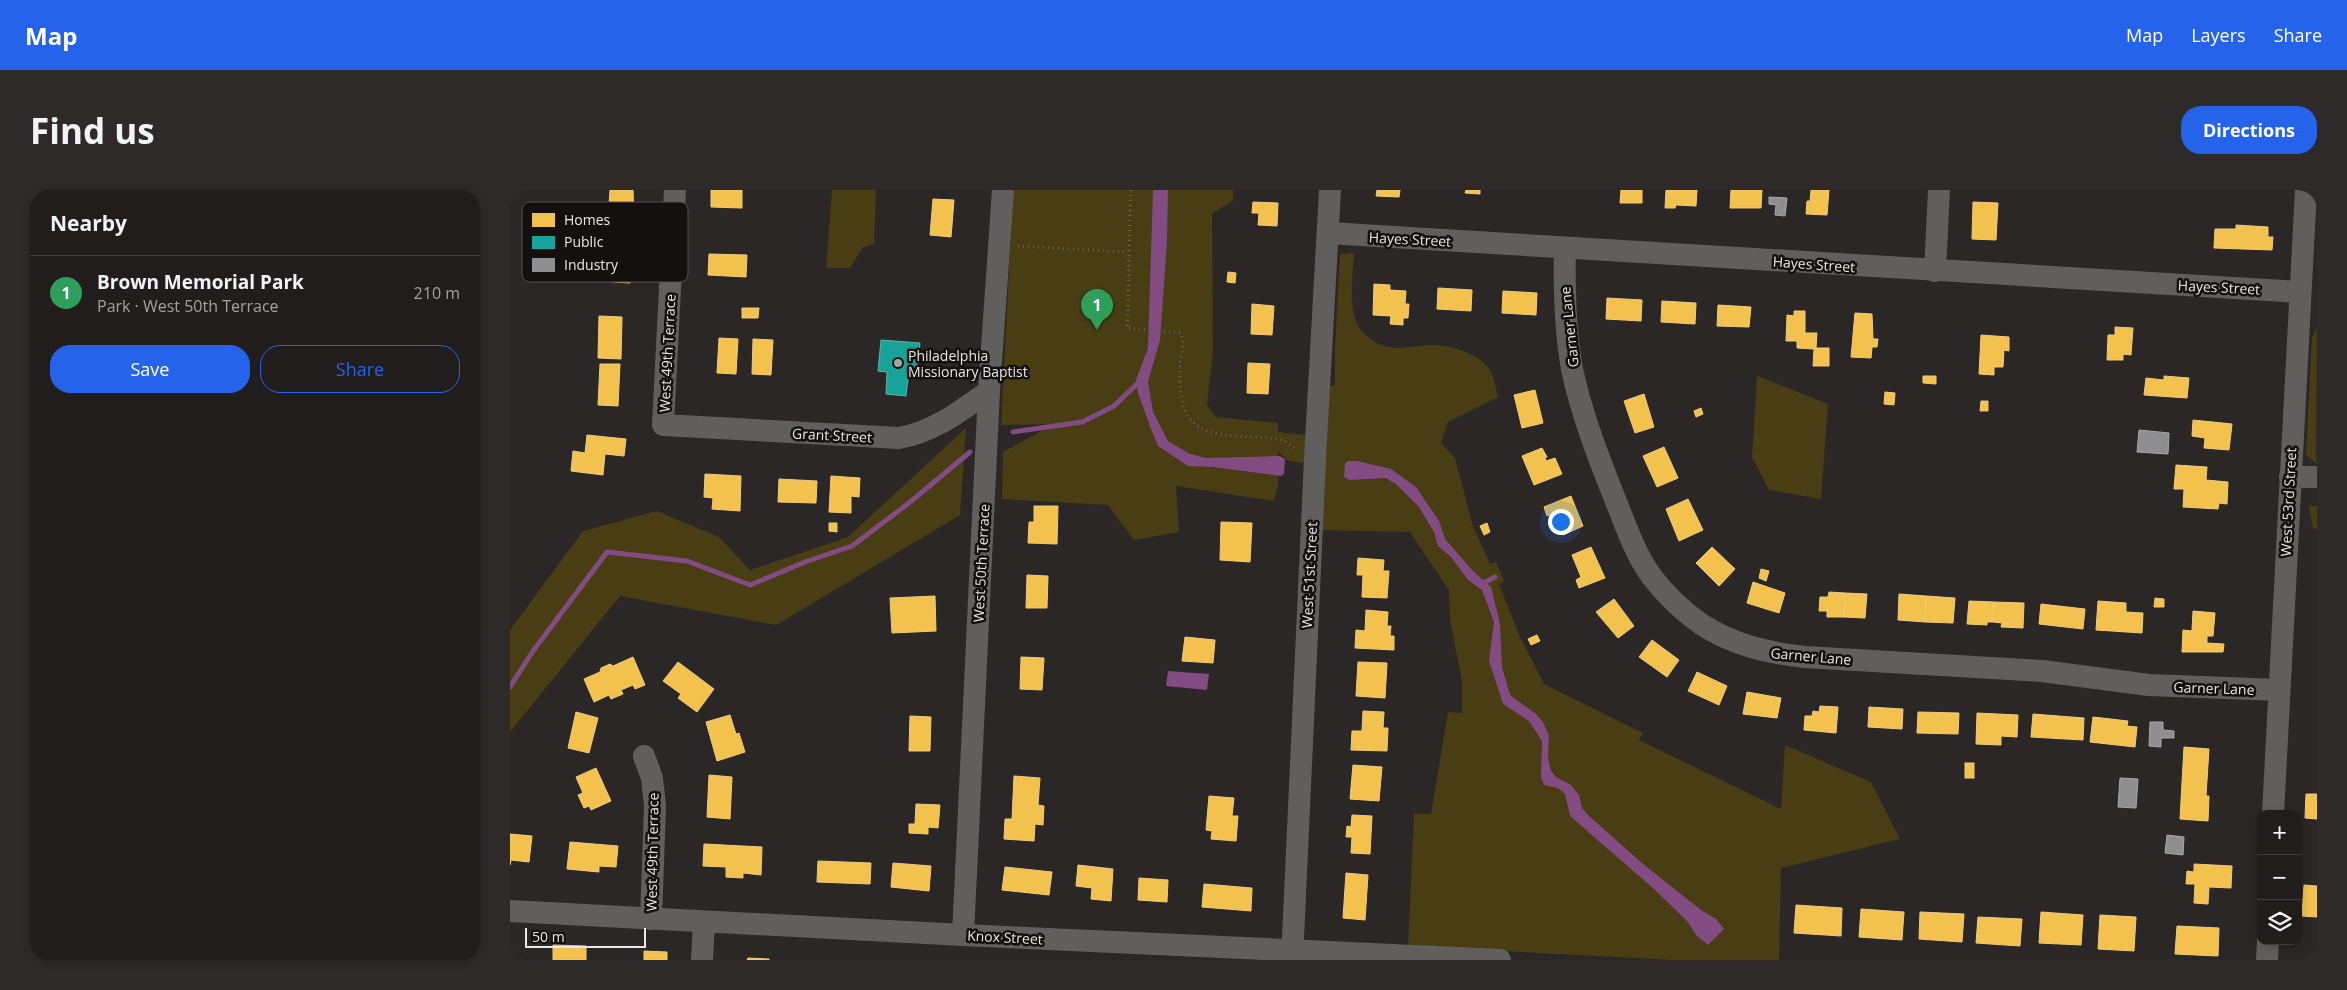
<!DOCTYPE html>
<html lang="en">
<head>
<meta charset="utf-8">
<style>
  :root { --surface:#201d1c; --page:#2d2a29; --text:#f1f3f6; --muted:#a2a2a3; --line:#3d3b3b; --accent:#2563eb }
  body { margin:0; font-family:"Open Sans",sans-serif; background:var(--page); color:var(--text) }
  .controls { position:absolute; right:15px; bottom:15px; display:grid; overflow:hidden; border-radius:10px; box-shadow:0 2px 8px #0003 }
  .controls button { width:45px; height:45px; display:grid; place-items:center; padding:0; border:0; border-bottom:1px solid var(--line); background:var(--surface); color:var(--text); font:25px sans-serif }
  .scale { position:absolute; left:15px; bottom:12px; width:121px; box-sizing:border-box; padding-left:5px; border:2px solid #ebe7e6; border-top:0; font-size:14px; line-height:18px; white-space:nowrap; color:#ebe7e6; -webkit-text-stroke:4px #13100f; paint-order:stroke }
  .you { position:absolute; left:1050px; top:331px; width:18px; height:18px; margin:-12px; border:4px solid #fff; border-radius:50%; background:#1a73e8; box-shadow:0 0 0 8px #1a73e833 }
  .badge { display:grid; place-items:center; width:32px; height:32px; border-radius:50%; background:var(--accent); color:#fff; font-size:16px; font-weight:700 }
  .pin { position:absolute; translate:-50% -41px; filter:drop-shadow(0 1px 2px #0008) }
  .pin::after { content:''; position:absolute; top:26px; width:18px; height:15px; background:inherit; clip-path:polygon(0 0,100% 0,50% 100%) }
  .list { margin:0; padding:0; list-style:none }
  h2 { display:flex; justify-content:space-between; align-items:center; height:65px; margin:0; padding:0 20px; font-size:21px }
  h2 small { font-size:16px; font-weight:400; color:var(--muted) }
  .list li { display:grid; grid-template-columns:32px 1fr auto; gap:15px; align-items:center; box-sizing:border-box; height:75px; padding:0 20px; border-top:1px solid var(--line) }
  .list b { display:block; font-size:19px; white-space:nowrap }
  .list p { margin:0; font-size:16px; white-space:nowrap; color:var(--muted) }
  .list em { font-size:16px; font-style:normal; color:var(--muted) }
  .actions { display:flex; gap:10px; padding:15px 20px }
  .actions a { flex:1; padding:11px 0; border:1px solid var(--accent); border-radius:20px; text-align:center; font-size:18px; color:var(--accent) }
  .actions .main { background:var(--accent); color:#fff }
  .icon { flex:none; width:28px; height:28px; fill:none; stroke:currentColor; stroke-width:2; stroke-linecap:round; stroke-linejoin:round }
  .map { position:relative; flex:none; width:1807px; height:770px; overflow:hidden; border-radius:20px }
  header { display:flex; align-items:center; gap:30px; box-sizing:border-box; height:70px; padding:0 25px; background:var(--accent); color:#fff }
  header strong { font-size:24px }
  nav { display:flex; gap:28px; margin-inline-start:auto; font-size:18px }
  .intro { display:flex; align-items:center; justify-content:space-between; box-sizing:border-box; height:120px; padding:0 30px }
  h1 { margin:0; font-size:35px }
  .button { padding:12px 22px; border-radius:20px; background:var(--accent); color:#fff; font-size:18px; font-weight:700 }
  main { display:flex; gap:30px; padding:0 30px }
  aside { flex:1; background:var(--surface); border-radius:20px; box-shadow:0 2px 8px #0003 }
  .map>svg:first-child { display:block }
  .green { fill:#483d13 }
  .water { fill:#824b82 }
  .homes { fill:#f2c14e; stroke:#f0cc7c }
  .public { fill:#17a398; stroke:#57b7af }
  .industry { fill:#8d8d92; stroke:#a9a8ab }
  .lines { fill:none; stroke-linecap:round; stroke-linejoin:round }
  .stream { stroke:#824b82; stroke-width:5 }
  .path { stroke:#666463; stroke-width:3; stroke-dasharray:1 4; stroke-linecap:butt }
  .minor { stroke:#605f5e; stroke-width:22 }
  .poi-dot { fill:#a8a4a3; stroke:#13100f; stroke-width:2 }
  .labels { text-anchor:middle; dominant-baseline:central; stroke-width:5; stroke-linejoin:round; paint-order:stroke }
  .street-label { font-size:14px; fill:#ebe7e6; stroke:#13100f }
  .poi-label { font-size:14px; fill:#ebe7e6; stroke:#13100f; text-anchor:start }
  .key { fill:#13100f; stroke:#545050; stroke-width:1 }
  .key-label { font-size:14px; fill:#ebe7e6 }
</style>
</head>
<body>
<header>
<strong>Map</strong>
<nav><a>Map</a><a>Layers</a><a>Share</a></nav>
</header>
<div class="intro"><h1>Find us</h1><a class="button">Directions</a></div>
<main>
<aside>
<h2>Nearby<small></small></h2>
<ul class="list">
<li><span class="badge" style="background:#2e9e5b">1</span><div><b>Brown Memorial Park</b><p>Park · West 50th Terrace</p></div><em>210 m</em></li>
</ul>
<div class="actions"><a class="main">Save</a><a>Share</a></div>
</aside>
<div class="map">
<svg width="1807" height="770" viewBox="0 0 1807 770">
  <rect width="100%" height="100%" fill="#2b2726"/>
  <g class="green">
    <polygon points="322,0 366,0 364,54 352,58 340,78 316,78"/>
    <polygon points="503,0 723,0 723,10 702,24 703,162 697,214 705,227 768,233 768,242 796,245 796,274 777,270 768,261 768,294 764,311 666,296 669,342 624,350 598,315 492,309 493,262 544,234 491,235"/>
    <path d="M 844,63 C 843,84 839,109 845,128 C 847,136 852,142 858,147 C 882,168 908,151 935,156 C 948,158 967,165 976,175 C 984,183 985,196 988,207 L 938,232 L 931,253 L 945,268 L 963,336 L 980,374 L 986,372 L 994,391 L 989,394 L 1010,447 L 1034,494 L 1133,543 L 1129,550 L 1271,619 L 1275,555 L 1361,592 L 1390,649 L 1271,678 L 1269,770 L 1163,770 L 898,756 L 904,624 L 921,624 L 938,522 L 952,523 L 952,491 L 940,430 L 939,400 L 900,342 L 809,340 L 818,196 L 825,196 L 825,159 L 830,64 Z"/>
    <polygon points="1807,139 1806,267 1807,274 1796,265 1802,147"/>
    <polygon points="1247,186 1318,214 1311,309 1259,300 1242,267"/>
    <polygon points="456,238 450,325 266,435 110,406 0,542 0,440 73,341 147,321 209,347 240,380 338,347"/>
    <polygon points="1799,316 1807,316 1807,339 1803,338"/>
  </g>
  <g class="water">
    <polygon points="643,0 658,0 657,52 650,150 638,192 643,222 658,251 680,264 696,268 770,266 775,269 774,284 771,286 703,277 678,276 648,256 641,239 628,203 626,190 638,158"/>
    <polygon points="838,271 847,271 881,279 906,297 929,331 935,349 963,381 981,397 990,434 992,477 1000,505 1026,524 1033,532 1039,546 1038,567 1041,581 1046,587 1061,595 1069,605 1072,618 1078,625 1133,674 1191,720 1206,729 1214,739 1198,755 1187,746 1177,731 1144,699 1060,626 1055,604 1048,598 1034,595 1031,587 1032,551 1019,531 993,514 979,471 984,432 972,400 958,390 941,367 928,356 924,342 909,317 886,294 876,288 839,290 834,287 835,273"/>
    <polygon points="658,481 699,484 697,500 656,496"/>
  </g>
  <g class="homes">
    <polygon points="100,0 123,0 124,31 98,29"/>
    <polygon points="201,0 232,0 232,18 201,17"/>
    <polygon points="867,0 890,0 889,7 866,6"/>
    <polygon points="956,0 970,0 970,4 955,3"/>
    <polygon points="1111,0 1132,0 1132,13 1110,13"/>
    <polygon points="1156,0 1187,0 1186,16 1166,15 1165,18 1155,18"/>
    <polygon points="1221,0 1252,0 1251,18 1220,18"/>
    <polygon points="1301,0 1319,0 1317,25 1296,24 1297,11 1300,11"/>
    <polygon points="423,9 444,10 441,47 420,45"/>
    <polygon points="743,12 768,13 767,36 748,35 749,23 742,23"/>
    <polygon points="1463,12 1488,13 1486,50 1462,49"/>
    <polygon points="1726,35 1758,37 1758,47 1763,47 1762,60 1704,58 1705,39 1726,39"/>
    <polygon points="92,53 115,54 114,70 120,70 120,93 91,91"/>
    <polygon points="199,64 237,65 236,87 198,85"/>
    <polygon points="718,82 726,83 725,93 717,92"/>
    <polygon points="864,94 880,95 880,100 896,101 895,114 899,114 898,128 893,128 893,135 880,134 881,126 863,125"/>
    <polygon points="928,98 962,100 961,121 927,119"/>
    <polygon points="993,101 1027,103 1026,125 992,123"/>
    <polygon points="1097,108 1132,110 1131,131 1096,129"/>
    <polygon points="1152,111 1186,113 1185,134 1151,132"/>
    <polygon points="742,114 764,116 762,145 741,144"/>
    <polygon points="1208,115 1241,117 1239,137 1207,136"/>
    <polygon points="232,118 249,118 248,128 232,128"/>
    <polygon points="1284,121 1295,121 1295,143 1307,143 1306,158 1319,158 1319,176 1303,176 1304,159 1287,158 1287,151 1276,151 1277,125 1284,126"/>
    <polygon points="1345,123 1362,124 1363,149 1368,149 1367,157 1362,157 1361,168 1341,167"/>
    <polygon points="89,126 112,127 111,169 88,168"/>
    <polygon points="1605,137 1623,138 1621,165 1613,164 1613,170 1597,170 1598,145 1605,145"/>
    <polygon points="1471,145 1499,147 1499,161 1494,160 1493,177 1484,177 1484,185 1469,184"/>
    <polygon points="209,148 228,149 226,184 207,183"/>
    <polygon points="243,149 263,150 261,185 242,184"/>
    <polygon points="738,173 760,174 758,204 737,203"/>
    <polygon points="90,174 110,174 108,216 88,215"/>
    <polygon points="1413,186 1426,186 1426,194 1413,193"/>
    <polygon points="1654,186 1679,188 1677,208 1634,205 1636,188 1654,190"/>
    <polygon points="1025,200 1033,233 1012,238 1004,205"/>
    <polygon points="1375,202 1385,203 1384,215 1374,214"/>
    <polygon points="1134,204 1144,237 1125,243 1114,211"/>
    <polygon points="1471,211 1478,211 1478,221 1470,221"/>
    <polygon points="1191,218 1193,224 1186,227 1184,221"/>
    <polygon points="1683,230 1722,234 1719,260 1694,258 1695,248 1682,246"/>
    <polygon points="77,245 116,249 114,266 95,264 93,285 61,281 63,261 75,263"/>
    <polygon points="1154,257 1168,288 1147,297 1133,266"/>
    <polygon points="1032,258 1037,267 1035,268 1036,271 1045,268 1052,284 1024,295 1012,266"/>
    <polygon points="1666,275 1697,277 1696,290 1718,292 1717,314 1709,313 1708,319 1673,317 1674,299 1664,299"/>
    <polygon points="195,284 231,286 230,321 202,319 203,308 194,307"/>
    <polygon points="321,286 350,288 349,307 341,306 341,323 319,322"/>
    <polygon points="269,289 307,291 306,313 268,312"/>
    <polygon points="1061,306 1073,336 1053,345 1044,323 1037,326 1034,317"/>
    <polygon points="1178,309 1193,340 1169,351 1156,319"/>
    <polygon points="524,316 548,316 547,354 518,353 519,332 524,332"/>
    <polygon points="711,332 742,333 740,372 710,370"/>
    <polygon points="319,333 327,333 327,342 319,341"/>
    <polygon points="977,333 980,342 974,345 970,336"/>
    <polygon points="1081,357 1095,388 1069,398 1066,390 1071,387 1062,365"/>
    <polygon points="1202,357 1225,379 1209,396 1186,373"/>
    <polygon points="848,368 874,370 873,381 879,381 877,408 852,407 853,385 847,385"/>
    <polygon points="1251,379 1259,381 1256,391 1249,388"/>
    <polygon points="517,385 538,386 537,418 516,418"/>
    <polygon points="1243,392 1275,403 1269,423 1237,413"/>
    <polygon points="1319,402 1335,403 1334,427 1317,427 1317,421 1309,421 1310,407 1318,407"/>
    <polygon points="1335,403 1357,404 1355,428 1334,427"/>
    <polygon points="1389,404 1416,406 1415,432 1388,430"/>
    <polygon points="425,406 426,441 382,443 380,408"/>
    <polygon points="1416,406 1445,408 1443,433 1415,432"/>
    <polygon points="1645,408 1654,409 1654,417 1644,417"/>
    <polygon points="1104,409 1124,436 1108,448 1086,422"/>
    <polygon points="1459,411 1484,412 1483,432 1477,432 1477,435 1457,434"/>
    <polygon points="1588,411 1616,413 1616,422 1633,423 1632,443 1586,440"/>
    <polygon points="1484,412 1514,413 1513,438 1491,437 1492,433 1483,432"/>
    <polygon points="1531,414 1575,419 1573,439 1529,434"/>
    <polygon points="856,420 878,422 877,436 881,436 880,446 884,446 884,460 845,458 846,440 855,441"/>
    <polygon points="1683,421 1705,423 1703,446 1697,446 1697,453 1714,454 1713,462 1672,462 1673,440 1682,441"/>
    <polygon points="1027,445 1030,451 1021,455 1018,449"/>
    <polygon points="675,447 705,450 703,473 672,471"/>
    <polygon points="1142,450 1169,470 1157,487 1129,467"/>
    <polygon points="123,467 135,495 125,499 123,495 111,500 113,504 101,509 99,505 84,512 74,489 90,482 91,478 100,474 103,476"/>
    <polygon points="511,467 534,468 532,500 510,499"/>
    <polygon points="168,472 204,499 187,522 168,508 171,504 153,491"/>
    <polygon points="848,472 877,473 875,508 846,506"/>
    <polygon points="1187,482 1217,496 1209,515 1178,501"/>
    <polygon points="1237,502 1271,508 1267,528 1233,524"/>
    <polygon points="1310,516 1328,517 1326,543 1294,540 1295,526 1302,526 1303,521 1309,522"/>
    <polygon points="1359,517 1393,519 1392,539 1358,537"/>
    <polygon points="853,521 874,522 873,538 878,538 877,561 841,560 842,541 852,541"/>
    <polygon points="66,522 88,528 79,563 58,558"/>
    <polygon points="1408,522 1449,523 1448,544 1407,543"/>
    <polygon points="1467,523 1508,525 1507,547 1491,546 1491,555 1466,554"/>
    <polygon points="1523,524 1574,528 1573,550 1521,547"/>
    <polygon points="220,525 226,544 229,543 235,562 207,571 196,532"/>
    <polygon points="400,526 421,527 420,561 399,561"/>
    <polygon points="1583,527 1618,531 1617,536 1627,537 1625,557 1580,552"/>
    <polygon points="1674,557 1699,559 1696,606 1699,606 1698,631 1670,629"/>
    <rect x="1455" y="573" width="9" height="15"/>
    <polygon points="843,575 872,577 869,611 840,609"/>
    <polygon points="86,578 101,611 81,620 79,616 74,618 68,605 73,603 66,587"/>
    <polygon points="199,585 222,587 220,629 197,627"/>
    <polygon points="504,586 530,588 528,615 534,616 533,635 525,634 524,651 494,649 495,629 502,629"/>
    <polygon points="1796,604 1807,604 1807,629 1795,628"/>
    <polygon points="699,606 724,608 722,626 728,626 726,651 701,649 702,641 696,640"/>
    <polygon points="406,614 430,615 428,638 418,637 418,644 399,643 399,634 405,634"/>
    <polygon points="842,625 862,626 860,664 841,663 842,647 836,647 837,636 841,637"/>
    <polygon points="0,644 22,646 19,672 1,670 0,675"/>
    <polygon points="60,652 108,656 106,677 89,676 89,682 57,679"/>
    <polygon points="194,654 252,657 251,685 233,683 233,688 216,687 216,677 193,676"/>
    <polygon points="308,671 361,673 360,694 307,692"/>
    <polygon points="383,673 421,676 419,701 381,697"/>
    <polygon points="1684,674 1722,676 1721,698 1699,697 1698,714 1684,713 1685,694 1676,694 1677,681 1684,682"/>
    <polygon points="568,675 603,679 601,711 581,709 582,698 566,696"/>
    <polygon points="495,677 542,682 539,705 492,700"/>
    <polygon points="836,683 858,685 855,730 833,728"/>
    <polygon points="629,688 658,690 657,712 628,710"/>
    <polygon points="694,694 742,698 741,721 692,717"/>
    <polygon points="1794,695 1807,696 1807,727 1792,726"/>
    <polygon points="1286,715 1332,718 1331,746 1284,743"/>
    <polygon points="1351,719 1394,722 1392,750 1349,747"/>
    <polygon points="1410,722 1454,724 1452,752 1409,749"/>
    <polygon points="1531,722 1573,725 1571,755 1529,753"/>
    <polygon points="1590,725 1626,727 1624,761 1588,759"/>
    <polygon points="1468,727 1512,729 1510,756 1466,753"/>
    <polygon points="1667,736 1709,738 1708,766 1665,764"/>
    <polygon points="43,755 76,756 76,770 43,770"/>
    <polygon points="134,761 157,762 157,770 134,770"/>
    <polygon points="238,768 259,769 259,770 237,770"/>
  </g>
  <polygon class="public" points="371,150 410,153 407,181 399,180 396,206 376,204 377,182 368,181"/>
  <g class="industry">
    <polygon points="1259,7 1277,8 1275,26 1265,25 1266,15 1259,14"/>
    <polygon points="1629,240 1659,243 1658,264 1627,262"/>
    <polygon points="1640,532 1653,532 1653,540 1664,541 1664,548 1651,548 1651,557 1639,556"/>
    <polygon points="1610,588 1628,589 1626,618 1608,617"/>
    <polygon points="1657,645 1674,647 1673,665 1655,663"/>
  </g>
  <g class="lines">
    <g class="stream">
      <polyline points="503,242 572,232 604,216 630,191"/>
      <polyline points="972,394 985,387"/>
      <polyline points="0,497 23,461 97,362 177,371 240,395 295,372 342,356 399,313 460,262"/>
    </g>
    <g class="path">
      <path d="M 621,0 C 618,46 620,91 617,138 L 670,143 C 676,153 670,166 670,177 C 665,257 712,242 768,249 L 775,251 L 787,260"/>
      <polyline points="508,56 618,62"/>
    </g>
    <g class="minor">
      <path d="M 165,0 L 153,235 L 389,248 C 424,242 450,221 479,201"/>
      <polyline points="818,43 1790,102"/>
      <path d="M 1055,58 C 1054,98 1055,139 1062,179 C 1072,227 1091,274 1109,319 C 1118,342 1127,367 1142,387 C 1155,404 1174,422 1191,434 C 1223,455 1258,463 1295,467 L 1532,481 L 1639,495 L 1769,500"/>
      <polyline points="1425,81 1429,0"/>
      <polyline points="1780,287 1807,287"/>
      <polyline points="134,566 142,588 145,616 141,729"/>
      <polyline points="1763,624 1796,0"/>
      <polyline points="0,721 453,745 990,770"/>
      <polyline points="453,745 479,201 493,0"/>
      <polyline points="192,770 194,732"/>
      <polyline points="782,770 805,269 820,0"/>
      <polyline points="1757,770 1758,751"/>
    </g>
  </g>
  <circle class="poi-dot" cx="388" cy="173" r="5"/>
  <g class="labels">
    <g class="street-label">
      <text transform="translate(900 49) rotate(3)">Hayes Street</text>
      <text transform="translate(1304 74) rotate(4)">Hayes Street</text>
      <text transform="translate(1709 97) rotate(3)">Hayes Street</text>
      <text transform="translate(1059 137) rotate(-96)">Garner Lane</text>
      <text transform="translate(157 163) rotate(-87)">West 49th Terrace</text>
      <text transform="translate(322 245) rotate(3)">Grant Street</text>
      <text transform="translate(1778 312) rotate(-87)">West 53rd Street</text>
      <text transform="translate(471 373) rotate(-87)">West 50th Terrace</text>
      <text transform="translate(799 385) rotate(-87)">West 51st Street</text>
      <text transform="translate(1301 466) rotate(5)">Garner Lane</text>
      <text transform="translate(1704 498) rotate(2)">Garner Lane</text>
      <text transform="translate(142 662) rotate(-89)">West 49th Terrace</text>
      <text transform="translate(495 747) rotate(3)">Knox Street</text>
    </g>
    <g class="poi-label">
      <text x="398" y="165">Philadelphia<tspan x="398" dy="16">Missionary Baptist</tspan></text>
    </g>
  </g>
  <rect x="12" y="12" width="166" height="80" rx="8" class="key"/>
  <rect x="22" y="23" width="23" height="14" fill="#f2c14e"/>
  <rect x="22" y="46" width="23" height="13" fill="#17a398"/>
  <rect x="22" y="68" width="23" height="14" fill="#8d8d92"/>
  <g class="key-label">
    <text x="54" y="35">Homes</text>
    <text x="54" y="57">Public</text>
    <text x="54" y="80">Industry</text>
  </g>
</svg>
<div class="controls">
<button>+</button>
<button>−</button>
<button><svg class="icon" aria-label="layers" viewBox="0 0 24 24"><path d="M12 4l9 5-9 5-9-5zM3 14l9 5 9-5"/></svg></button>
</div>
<div class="scale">50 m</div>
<div class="you"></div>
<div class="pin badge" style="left:587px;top:140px;background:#2e9e5b">1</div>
</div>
</main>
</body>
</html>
